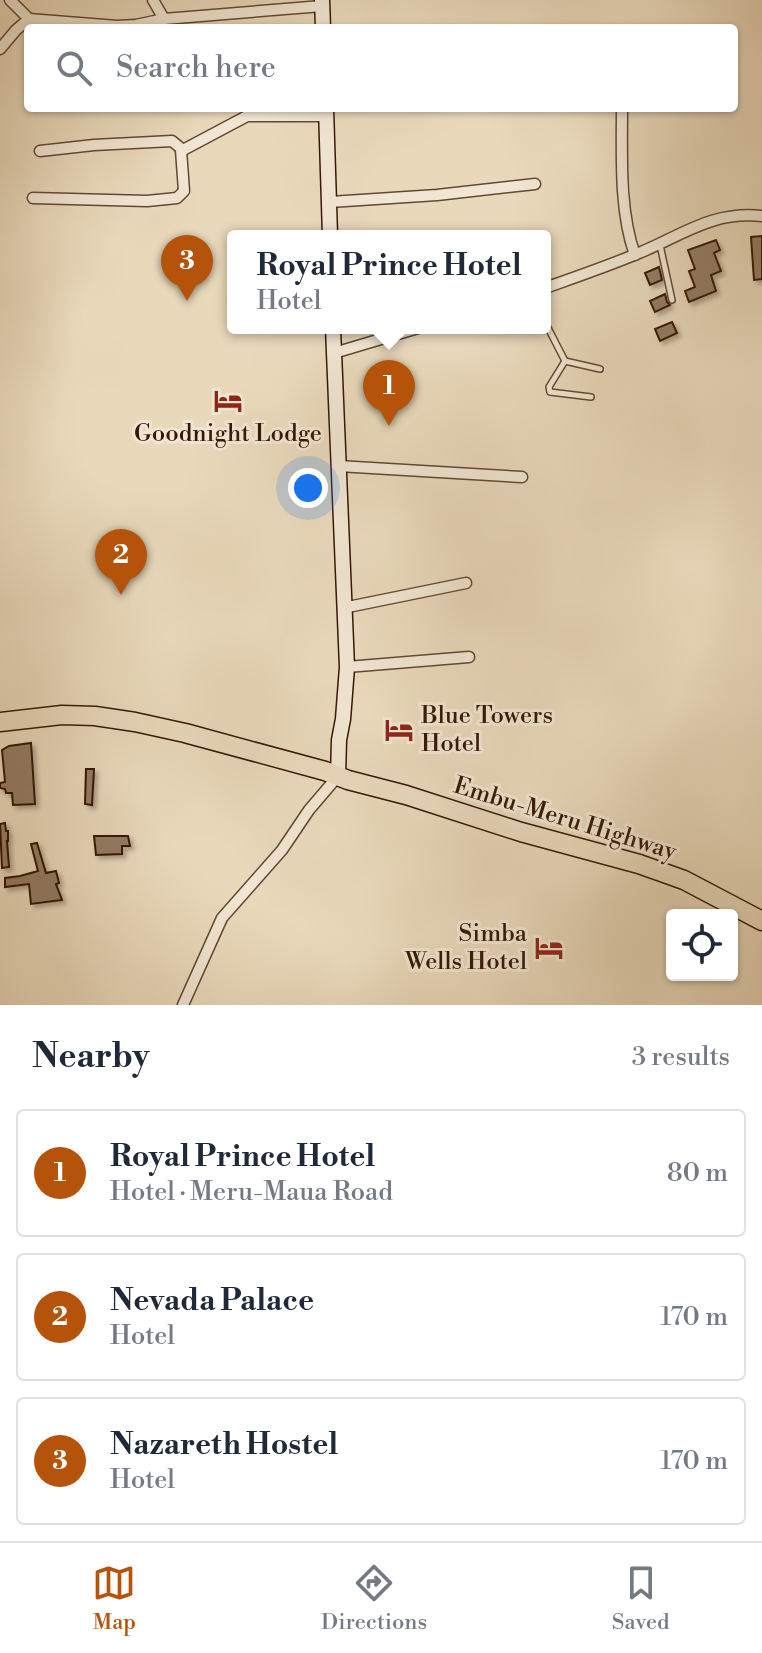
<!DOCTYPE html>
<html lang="en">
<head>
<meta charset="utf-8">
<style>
  :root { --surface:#fff; --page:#f6f6f7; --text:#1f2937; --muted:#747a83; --line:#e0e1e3; --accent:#b45309 }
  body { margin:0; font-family:"Libre Bodoni",serif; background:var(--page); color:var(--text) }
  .controls { position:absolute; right:24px; bottom:24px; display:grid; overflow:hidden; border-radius:8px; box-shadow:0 2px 6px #0004 }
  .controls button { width:72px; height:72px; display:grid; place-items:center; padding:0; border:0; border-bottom:2px solid var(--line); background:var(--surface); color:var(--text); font:40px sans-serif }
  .you { position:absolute; left:308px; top:488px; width:28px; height:28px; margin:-20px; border:6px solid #fff; border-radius:50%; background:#1a73e8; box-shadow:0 0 0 12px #1a73e833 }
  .badge { display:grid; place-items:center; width:52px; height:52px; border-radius:50%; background:var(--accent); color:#fff; font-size:26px; font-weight:700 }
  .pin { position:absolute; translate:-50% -66px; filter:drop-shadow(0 2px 4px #0008) }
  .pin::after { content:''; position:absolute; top:42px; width:28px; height:24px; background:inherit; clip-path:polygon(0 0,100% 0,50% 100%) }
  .popup { position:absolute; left:227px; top:230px; width:324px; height:104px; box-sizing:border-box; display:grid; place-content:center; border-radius:8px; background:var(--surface); filter:drop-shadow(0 2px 6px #0005); font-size:26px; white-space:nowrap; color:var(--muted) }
  .popup b { font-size:30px; color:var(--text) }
  .popup::after { content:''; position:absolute; left:50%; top:100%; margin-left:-16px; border:16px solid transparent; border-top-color:var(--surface) }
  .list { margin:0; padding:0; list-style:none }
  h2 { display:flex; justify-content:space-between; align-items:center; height:104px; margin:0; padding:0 32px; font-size:34px }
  h2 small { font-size:26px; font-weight:400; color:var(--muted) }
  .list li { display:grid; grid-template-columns:52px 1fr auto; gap:24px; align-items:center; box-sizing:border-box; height:128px; margin:0 16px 16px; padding:0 16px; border:2px solid var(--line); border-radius:8px }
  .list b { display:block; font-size:30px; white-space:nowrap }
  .list p { margin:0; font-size:26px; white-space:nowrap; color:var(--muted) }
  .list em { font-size:26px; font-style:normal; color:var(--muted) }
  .icon { flex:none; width:44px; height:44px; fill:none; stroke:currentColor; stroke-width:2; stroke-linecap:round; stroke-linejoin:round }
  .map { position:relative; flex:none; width:762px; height:1005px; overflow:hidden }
  .search { position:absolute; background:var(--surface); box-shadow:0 2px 6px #0004; left:24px; right:24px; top:24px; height:88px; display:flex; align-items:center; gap:20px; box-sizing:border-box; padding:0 28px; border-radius:8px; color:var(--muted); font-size:30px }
  .sheet { height:536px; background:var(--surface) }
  nav { display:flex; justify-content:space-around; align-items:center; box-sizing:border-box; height:112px; border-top:2px solid var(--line); background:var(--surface); font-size:22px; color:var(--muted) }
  nav a { display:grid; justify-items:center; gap:4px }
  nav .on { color:var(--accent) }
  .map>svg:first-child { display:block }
  .building { fill:#937c64; stroke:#361705; stroke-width:2; filter:url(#shadow) }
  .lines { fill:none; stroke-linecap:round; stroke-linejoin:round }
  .lane-casing { stroke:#634832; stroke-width:8 }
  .street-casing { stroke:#634832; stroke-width:13 }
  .secondary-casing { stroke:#361705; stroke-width:17 }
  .highway-casing { stroke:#361705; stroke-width:21 }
  .lane { stroke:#f1e6d3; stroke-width:5 }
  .street { stroke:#f1e6d3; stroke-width:10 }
  .secondary { stroke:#f1e6d3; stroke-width:14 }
  .highway { stroke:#e9d9bb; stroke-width:18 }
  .labels { text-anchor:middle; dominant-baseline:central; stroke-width:6; stroke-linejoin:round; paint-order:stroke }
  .poi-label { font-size:24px; fill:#361705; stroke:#f1e6d3 }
  .street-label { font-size:24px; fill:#361705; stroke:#f1e6d3 }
</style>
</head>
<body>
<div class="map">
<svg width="762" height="1005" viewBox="0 0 762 1005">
  <defs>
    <filter id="shadow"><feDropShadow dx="3.5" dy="3.5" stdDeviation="2" flood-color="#0004"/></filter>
  </defs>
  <rect width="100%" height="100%" fill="#e9d9bb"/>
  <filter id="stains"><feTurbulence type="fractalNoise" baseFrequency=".0025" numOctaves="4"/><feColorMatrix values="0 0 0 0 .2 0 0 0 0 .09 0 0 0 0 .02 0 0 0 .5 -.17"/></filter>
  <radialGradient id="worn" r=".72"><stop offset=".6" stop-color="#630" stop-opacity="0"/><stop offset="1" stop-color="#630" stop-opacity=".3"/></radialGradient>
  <g class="building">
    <polygon points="762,236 762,279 754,280 751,237"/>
    <polygon points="716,240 720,250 714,253 721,271 711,275 716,291 689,302 685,291 695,287 689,271 695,269 688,250"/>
    <polygon points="659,267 662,280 650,285 645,273"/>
    <polygon points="665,294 667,302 670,305 655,312 650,301"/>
    <polygon points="672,322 677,333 660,341 655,329"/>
    <polygon points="31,743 35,804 13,805 12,793 6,793 5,789 0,788 0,783 5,782 2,750 9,746"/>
    <polygon points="86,769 94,769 92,805 85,804"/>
    <polygon points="5,823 6,831 8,831 8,841 7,841 9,867 2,868 0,824"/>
    <polygon points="94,836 128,836 130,846 122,846 122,854 96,855"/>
    <polygon points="37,843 46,873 56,871 59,883 56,884 62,900 31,904 29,884 5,887 5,878 20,876 38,871 31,844"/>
  </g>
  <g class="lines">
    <defs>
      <g id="lane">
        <polyline points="660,245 672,300"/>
        <polyline points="545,322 565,361 600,369"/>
        <polyline points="565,361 549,387 550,392 591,397"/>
      </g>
      <g id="street">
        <polyline points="10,0 29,19 117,26 136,25 164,19 322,6"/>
        <polyline points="153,0 164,19"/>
        <polyline points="0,49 16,30 29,19"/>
        <path d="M 622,108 C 622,154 619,211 635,255"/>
        <polyline points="40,151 94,145 172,141 183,150 247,116 326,116"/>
        <polyline points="33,198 147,201 177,198 184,191 181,150"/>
        <polyline points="330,202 437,195 535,184"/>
        <path d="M 545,288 C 576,277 608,266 639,253 C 683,235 711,211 762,216"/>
        <polyline points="334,353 418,328"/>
        <polyline points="338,466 522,477"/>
        <polyline points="343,608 466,583"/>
        <polyline points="347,667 469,657"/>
        <polyline points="183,1005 222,918 282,850 309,810 338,776"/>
      </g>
      <g id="secondary">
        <polyline points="322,0 323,28"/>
        <polyline points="326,108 330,236"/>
        <polyline points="333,328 347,667 343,719 339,740 338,776"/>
      </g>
      <polyline id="highway" points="0,722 62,715 95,716 135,722 185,733 325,771 348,780 406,795 521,832 639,864 684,880 762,921"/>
    </defs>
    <use href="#lane" class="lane-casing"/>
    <use href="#street" class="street-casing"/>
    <use href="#secondary" class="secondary-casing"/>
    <use href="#highway" class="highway-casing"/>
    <use href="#lane" class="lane"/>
    <use href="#street" class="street"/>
    <use href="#secondary" class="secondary"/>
    <use href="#highway" class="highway"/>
  </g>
  <defs>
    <symbol id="hotel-bare" viewBox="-9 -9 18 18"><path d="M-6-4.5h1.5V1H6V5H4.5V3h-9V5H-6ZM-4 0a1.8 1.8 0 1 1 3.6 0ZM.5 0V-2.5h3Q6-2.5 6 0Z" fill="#8f2418" stroke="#f1e6d3" stroke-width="2.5" paint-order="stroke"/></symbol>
  </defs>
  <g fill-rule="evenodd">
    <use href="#hotel-bare" x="208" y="381" width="40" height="40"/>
    <use href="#hotel-bare" x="379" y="710" width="40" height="40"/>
    <use href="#hotel-bare" x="529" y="928" width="40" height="40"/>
  </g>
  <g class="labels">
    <g class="poi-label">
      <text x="228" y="434">Goodnight Lodge</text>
      <text x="421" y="716" text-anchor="start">Blue Towers<tspan x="421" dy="28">Hotel</tspan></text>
      <text x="527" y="934" text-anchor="end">Simba<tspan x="527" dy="28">Wells Hotel</tspan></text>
    </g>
    <g class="street-label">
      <text transform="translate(565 819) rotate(17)">Embu-Meru Highway</text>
    </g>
  </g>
  <rect width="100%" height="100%" filter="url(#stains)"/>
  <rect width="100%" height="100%" fill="url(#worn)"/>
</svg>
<div class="controls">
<button><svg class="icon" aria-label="locate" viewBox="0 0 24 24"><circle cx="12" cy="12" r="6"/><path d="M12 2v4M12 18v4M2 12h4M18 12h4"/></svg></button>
</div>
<div class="you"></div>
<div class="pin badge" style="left:389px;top:426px">1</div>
<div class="popup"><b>Royal Prince Hotel</b>Hotel</div>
<div class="pin badge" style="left:121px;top:595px">2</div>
<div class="pin badge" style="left:187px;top:301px">3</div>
<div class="search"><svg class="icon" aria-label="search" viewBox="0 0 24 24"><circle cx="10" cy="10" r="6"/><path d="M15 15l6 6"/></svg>Search here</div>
</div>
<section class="sheet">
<h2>Nearby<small>3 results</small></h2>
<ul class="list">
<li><span class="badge">1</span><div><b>Royal Prince Hotel</b><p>Hotel · Meru-Maua Road</p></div><em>80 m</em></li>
<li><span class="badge">2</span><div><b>Nevada Palace</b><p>Hotel</p></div><em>170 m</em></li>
<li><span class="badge">3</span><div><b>Nazareth Hostel</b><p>Hotel</p></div><em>170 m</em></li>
</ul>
</section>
<nav>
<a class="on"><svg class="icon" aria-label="map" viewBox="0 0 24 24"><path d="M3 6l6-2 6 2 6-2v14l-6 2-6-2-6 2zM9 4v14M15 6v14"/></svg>Map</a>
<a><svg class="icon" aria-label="directions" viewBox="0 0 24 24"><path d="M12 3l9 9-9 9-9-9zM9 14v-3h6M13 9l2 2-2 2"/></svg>Directions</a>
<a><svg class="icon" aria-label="saved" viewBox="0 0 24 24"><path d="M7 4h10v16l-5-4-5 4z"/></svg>Saved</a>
</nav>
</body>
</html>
